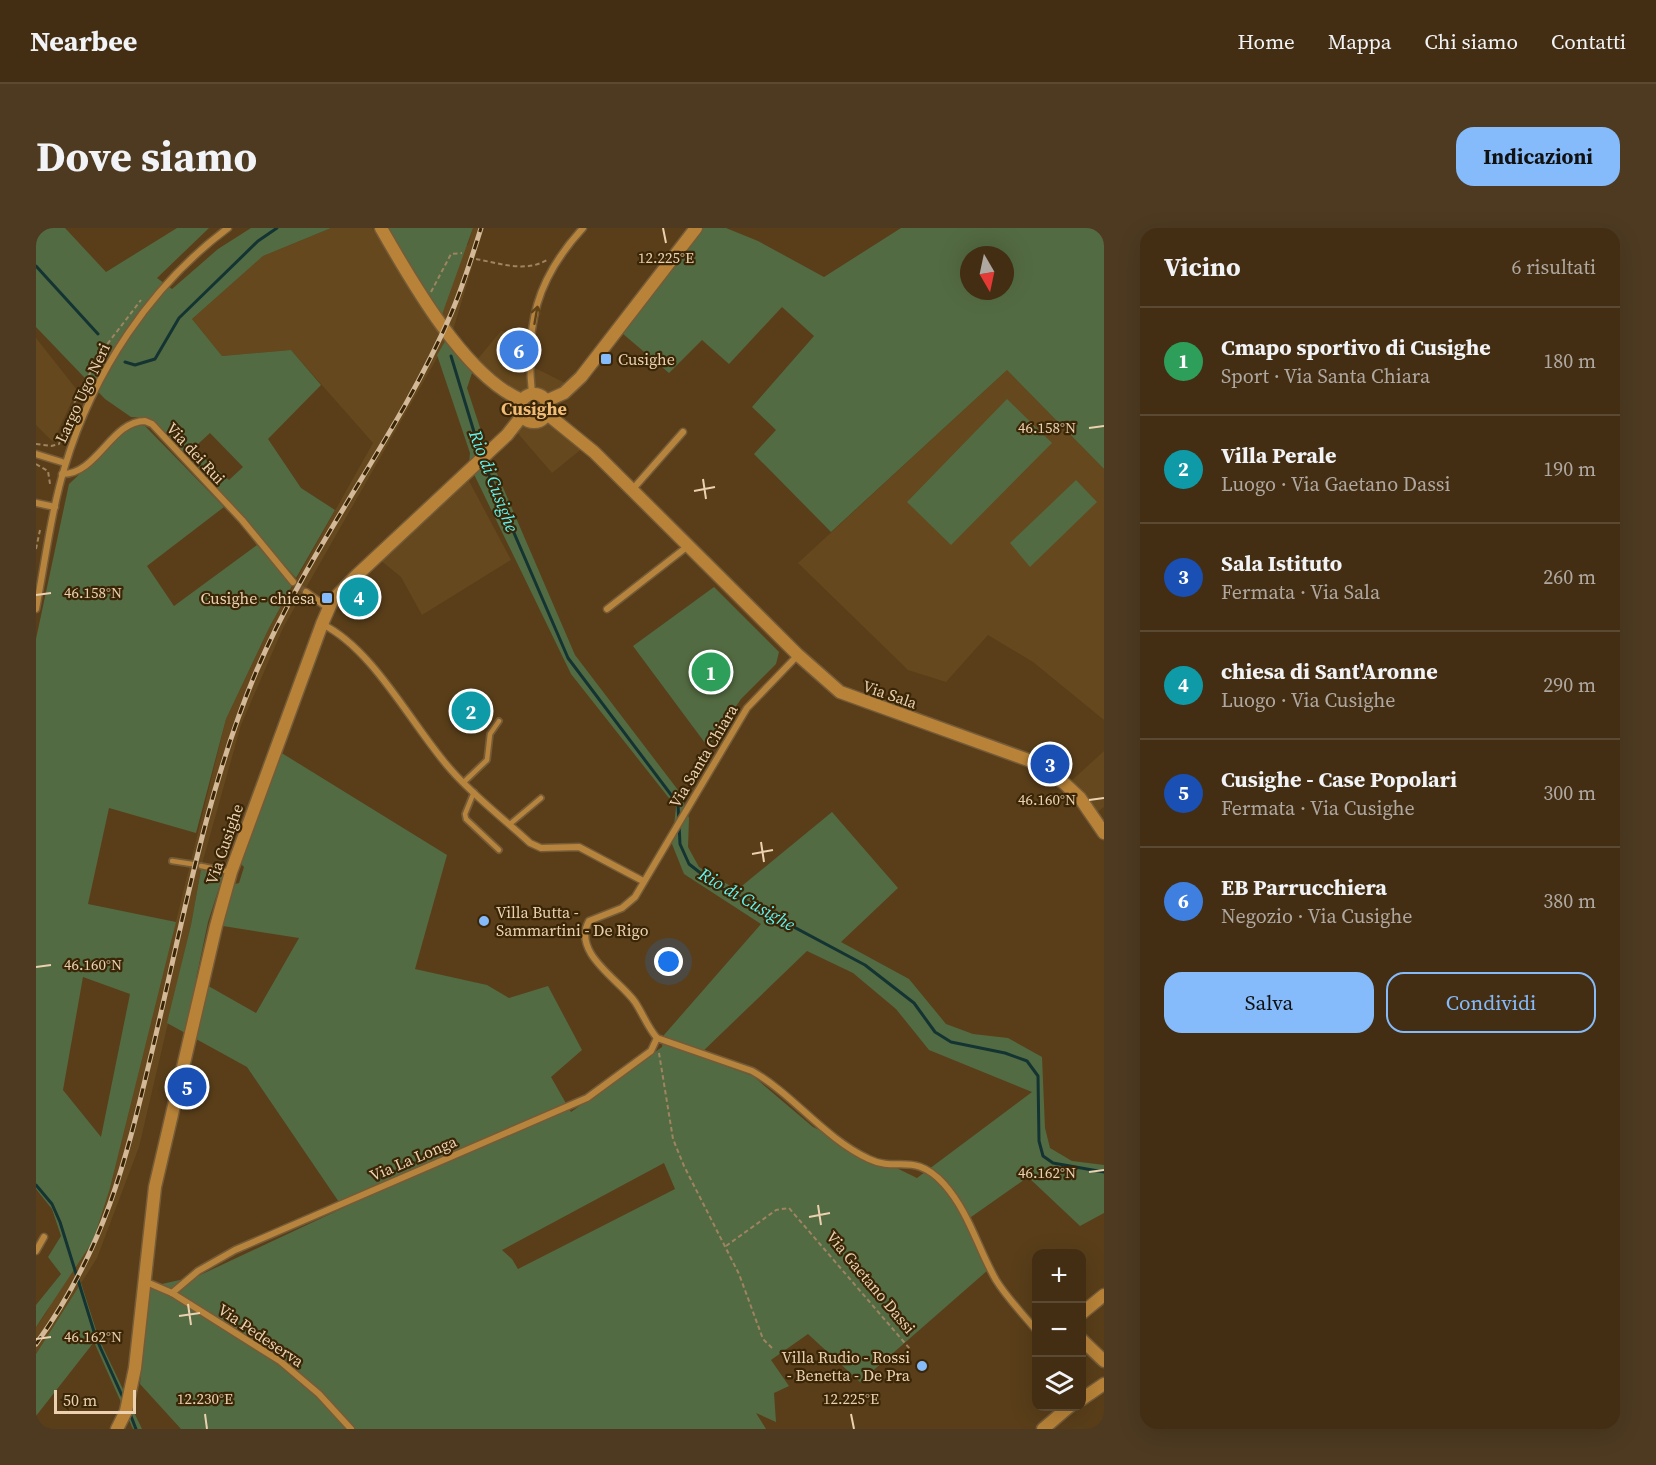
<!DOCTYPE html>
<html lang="it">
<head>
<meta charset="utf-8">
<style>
  :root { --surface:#432e13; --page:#4d3a21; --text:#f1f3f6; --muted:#afa8a0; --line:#5b4a33; --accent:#85bbfb }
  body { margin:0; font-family:"Source Serif 4",serif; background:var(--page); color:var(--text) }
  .controls { position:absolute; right:18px; bottom:18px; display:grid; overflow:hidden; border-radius:12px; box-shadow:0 6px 24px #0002 }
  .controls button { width:54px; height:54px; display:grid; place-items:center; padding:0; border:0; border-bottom:2px solid var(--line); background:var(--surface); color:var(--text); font:30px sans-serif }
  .compass { position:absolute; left:924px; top:18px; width:54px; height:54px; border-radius:50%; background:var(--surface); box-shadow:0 6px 24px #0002; rotate:171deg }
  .scale { position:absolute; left:18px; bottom:15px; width:82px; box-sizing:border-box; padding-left:6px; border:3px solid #ebd1af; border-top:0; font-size:16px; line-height:21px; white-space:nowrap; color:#ebd1af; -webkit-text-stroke:4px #3a2607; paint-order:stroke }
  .you { position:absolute; left:633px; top:734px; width:21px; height:21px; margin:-15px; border:4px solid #fff; border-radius:50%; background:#1a73e8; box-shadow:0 0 0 9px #1a73e833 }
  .badge { display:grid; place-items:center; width:39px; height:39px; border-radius:50%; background:var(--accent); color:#fff; font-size:20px; font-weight:700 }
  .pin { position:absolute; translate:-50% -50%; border:3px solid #fff; box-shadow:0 2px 6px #0006 }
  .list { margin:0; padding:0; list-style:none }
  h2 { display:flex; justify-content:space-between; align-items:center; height:78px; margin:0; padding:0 24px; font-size:26px }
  h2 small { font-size:20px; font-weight:400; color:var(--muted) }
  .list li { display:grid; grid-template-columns:39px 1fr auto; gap:18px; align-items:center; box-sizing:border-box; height:108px; padding:0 24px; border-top:2px solid var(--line) }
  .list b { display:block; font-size:22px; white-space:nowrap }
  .list p { margin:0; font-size:20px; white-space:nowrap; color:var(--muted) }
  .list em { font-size:20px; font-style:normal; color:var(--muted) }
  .actions { display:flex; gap:12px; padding:18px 24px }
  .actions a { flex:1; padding:14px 0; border:2px solid var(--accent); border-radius:18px; text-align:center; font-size:21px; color:var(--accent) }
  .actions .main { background:var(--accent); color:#111 }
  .icon { flex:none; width:33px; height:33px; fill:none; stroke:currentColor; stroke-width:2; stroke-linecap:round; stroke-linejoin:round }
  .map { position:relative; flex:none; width:1068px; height:1201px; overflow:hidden; border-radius:18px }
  header { display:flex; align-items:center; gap:36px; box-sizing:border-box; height:84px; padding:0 30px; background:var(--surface); border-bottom:2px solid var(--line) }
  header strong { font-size:28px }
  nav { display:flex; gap:33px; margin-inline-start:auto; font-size:21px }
  .intro { display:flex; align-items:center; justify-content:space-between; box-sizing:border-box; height:144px; padding:0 36px }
  h1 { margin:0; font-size:42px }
  .button { padding:15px 27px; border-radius:18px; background:var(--accent); color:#111; font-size:21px; font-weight:700 }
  main { display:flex; gap:36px; padding:0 36px }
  aside { flex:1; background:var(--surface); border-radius:18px; box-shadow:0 6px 24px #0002 }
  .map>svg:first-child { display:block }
  .built { fill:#65481d }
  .green { fill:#536b42; fill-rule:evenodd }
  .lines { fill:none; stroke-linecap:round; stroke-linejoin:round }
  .stream { stroke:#133433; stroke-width:3 }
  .street-tunnel { stroke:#6f5430; stroke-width:6; stroke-dasharray:6 3; stroke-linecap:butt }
  .lane-casing { stroke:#755b38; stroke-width:8 }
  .street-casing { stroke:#755b38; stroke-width:9 }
  .secondary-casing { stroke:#755b38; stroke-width:15 }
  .path { stroke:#9e8460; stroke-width:2; stroke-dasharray:4.5 3; stroke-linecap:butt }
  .lane { stroke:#b7843d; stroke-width:4.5 }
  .street { stroke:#b7843d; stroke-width:6 }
  .secondary { stroke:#b88338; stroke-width:12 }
  .rail-casing { stroke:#d3b997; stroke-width:5 }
  .rail { stroke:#3a2607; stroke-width:3; stroke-dasharray:9; stroke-linecap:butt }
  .oneway { stroke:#604217 }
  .ticks { fill:none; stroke:#ebd1af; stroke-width:2 }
  .poi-dot { fill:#85bbfb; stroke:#3a2607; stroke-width:2 }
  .labels { text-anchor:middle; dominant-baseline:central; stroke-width:4.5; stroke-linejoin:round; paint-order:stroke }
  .poi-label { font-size:16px; fill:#ebd1af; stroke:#3a2607; text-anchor:start }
  .street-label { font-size:16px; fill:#ebd1af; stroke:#3a2607 }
  .neighbourhood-label { font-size:18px; font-weight:bold; fill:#f1bc75; stroke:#3a2607 }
  .water-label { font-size:18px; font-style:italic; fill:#5ff5f1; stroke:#3a2607 }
  .ticks-label { font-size:15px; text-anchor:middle; fill:#ebd1af; stroke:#3a2607; stroke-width:4.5; stroke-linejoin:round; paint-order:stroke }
</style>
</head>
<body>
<header>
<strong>Nearbee</strong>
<nav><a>Home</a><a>Mappa</a><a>Chi siamo</a><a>Contatti</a></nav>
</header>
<div class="intro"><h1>Dove siamo</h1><a class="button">Indicazioni</a></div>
<main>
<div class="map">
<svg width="1068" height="1201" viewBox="0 0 1068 1201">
  <rect width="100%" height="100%" fill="#593e19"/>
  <g class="built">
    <polygon points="295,0 336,0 357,32 432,17 437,0 448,0 417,102 247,400 205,497 166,636 155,697 103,919 61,1030 0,1126 0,1099 10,1085 74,960 190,491 233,400 337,215 255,122 186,128 156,91 227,28"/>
    <polygon points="465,103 502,108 497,139 531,156 500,179 548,219 516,245 479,202 499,178 461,155 440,133"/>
    <polygon points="0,110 41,162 17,214 0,197"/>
    <polygon points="971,142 1068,241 1068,492 997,434 952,407 910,454 872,442 762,335"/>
    <polygon points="432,251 475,332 386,387 365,349 343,331"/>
    <polygon points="1068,523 1068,579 1061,584 1033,555"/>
  </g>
  <g class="green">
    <polygon points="0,0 29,0 70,44 141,0 173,0 121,50 136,61 182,21 215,0 295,0 227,28 156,91 186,128 255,122 285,157 232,211 265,260 299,282 260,350 154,233 162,225 193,252 207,239 174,205 149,228 120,196 109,190 95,189 69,171 0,99"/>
    <polygon points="353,0 437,0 403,95"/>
    <path d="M 662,0 L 690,0 L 722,13 L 788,49 L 865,0 L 1068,0 L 1068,241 L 971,142 L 795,304 L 718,226 L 740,202 L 716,179 L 778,108 L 746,79 L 693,136 L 666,112 L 633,145 L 580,100 ZM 933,27 L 969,27 L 969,63 L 933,63 Z"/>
    <path d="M 416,102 L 440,133 L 431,160 L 453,227 L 539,427 L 645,566 L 653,590 L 652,619 L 663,639 L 701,662 L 796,584 L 862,660 L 805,714 L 873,751 L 910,796 L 937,806 L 972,810 L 1006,829 L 1009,900 L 1014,920 L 1036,933 L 1068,937 L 1068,985 L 1044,998 L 992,949 L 928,994 L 952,1042 L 824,1154 L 772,1106 L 735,1132 L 753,1158 L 738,1165 L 740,1194 L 720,1185 L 730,1201 L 145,1201 L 104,1156 L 112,1059 L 162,1048 L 307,980 L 211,839 L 131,795 L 155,697 L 166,636 L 189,641 L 172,694 L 160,751 L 220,785 L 263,710 L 187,698 L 199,656 L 203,655 L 208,639 L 205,636 L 244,524 L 411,627 L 379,741 L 451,757 L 473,770 L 512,758 L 546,822 L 515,849 L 535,884 L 626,819 L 628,807 L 725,696 L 648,646 L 636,616 L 640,579 L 535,446 L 433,236 L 434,225 L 401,127 ZM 771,723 L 817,745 L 860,781 L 893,822 L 996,864 L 881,950 L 777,899 L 717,848 L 662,828 ZM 628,935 L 639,961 L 482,1041 L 476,1031 L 466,1022 Z"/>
    <polygon points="971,171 1016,215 915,317 871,274"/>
    <path d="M 104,197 L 109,198 L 188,279 L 111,338 L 138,378 L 221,317 L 256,358 L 233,400 L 190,491 L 160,605 L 73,580 L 52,676 L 140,694 L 74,960 L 57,1013 L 0,1099 L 0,1077 L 25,1046 L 12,1029 L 25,1008 L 16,981 L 0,961 L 0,411 L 33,256 L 95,198 ZM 47,749 L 94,766 L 65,909 L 27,862 Z"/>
    <polygon points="1040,252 1061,274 994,339 974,315"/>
    <polygon points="678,359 743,424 740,436 705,471 672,519 597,418"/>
    <polygon points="45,1055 63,1111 106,1201 97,1201 58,1114 0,1188 0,1126"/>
  </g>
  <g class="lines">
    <g class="stream">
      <polyline points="0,38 62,106"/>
      <polyline points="415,128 445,227"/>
      <polyline points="89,134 99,137 119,131 143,90 222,13 241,0"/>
      <polyline points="447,233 532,430 642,576 644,616 653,636 681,658 829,737 878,775 899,804 915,814 969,825 991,833 1002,848 1003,913 1007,928 1017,935 1068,944"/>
      <polyline points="0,957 16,976 24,994 60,1110 88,1172"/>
      <polyline points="93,1183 100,1201"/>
    </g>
    <polyline class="street-tunnel" points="257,354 270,364"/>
    <defs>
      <g id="lane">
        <polyline points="428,554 451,532 454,506 463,493"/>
        <polyline points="438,564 429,586 430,591 463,622"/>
        <polyline points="474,596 505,570"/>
        <polyline points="136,633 156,636"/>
        <polyline points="165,638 195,644"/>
      </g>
      <g id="street">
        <path d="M 496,166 C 489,97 500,51 547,0"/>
        <polyline points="0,226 29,235"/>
        <path d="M 26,246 C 61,247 75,193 109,193 L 116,196 L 206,292 L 257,354"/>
        <polyline points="596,262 647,204"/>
        <polyline points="0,275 19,279"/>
        <polyline points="270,364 292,380"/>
        <path d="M 0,381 C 9,334 15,284 29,238 C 57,145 114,58 192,0"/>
        <polyline points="571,381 652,318"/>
        <path d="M 286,396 C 339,422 377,500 416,543 C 439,569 468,591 494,615 L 505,620 L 543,619 L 607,653"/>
        <path d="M 762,427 L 711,480 L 599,669 L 586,680 L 553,693 C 535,725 585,753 599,774 C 607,786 612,800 621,810 L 716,843 C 758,867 788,910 833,931 C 862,945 878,923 908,956 C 933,984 942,1021 960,1052 C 971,1070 987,1086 1000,1102"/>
        <polyline points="0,1023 8,1009"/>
        <polyline points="108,1053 136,1065 244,1133 283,1166 315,1201"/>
        <polyline points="136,1065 162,1043 199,1022 551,870 615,823 621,810"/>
      </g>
      <g id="secondary">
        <path d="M 345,0 C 374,51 430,150 486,172"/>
        <circle cx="498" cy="180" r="14"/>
        <polyline points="510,173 528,165 545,149 660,0"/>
        <polyline points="510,185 558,224 762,427 804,464 995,533 1028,555 1044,570 1068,605"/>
        <polyline points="1046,1085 1068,1067"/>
        <polyline points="1046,1112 1068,1133"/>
        <polyline points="1046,1171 1068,1156"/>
        <polyline points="81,1201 90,1183 99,1140 119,959 180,698 195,644 286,396 296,373 320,348 471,207 486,188"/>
        <polyline points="1007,1201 1034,1178"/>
      </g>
    </defs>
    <use href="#lane" class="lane-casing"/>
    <use href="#street" class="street-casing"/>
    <use href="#secondary" class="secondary-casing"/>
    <g class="path">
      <path d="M 440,31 C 463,35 489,45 511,32"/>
      <polyline points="395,64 415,26 426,25"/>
      <polyline points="0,216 15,218 23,216 37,177 66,123 105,72"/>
      <polyline points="0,236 12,243 14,256"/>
      <polyline points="0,321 4,302"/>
      <polyline points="623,825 637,911 648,938 703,1046 727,1111 737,1121"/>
      <polyline points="690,1018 740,982 753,980 874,1121"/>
    </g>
    <use href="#lane" class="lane"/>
    <use href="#street" class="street"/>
    <use href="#secondary" class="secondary"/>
    <defs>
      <path id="rail" d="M 0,1116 C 70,1019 90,932 117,819 C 147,693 170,563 220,444 C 273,318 361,211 415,86 C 427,58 436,29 445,0"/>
    </defs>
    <use href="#rail" class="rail-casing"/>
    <use href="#rail" class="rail"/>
  </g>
  <defs><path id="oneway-shaft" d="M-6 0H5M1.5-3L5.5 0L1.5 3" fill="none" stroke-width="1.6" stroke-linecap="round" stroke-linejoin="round" transform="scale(1.5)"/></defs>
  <use class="oneway" href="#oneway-shaft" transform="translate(500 87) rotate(-80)"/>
  <path class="ticks" d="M 627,0 L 630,15M 1053,200 L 1068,198M 667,251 L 670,271M 658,263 L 679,259M 0,367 L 15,365M 1053,572 L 1068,570M 725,614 L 728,634M 716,626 L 737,622M 0,739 L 15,737M 1053,944 L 1068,942M 782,977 L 785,997M 773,989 L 794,985M 152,1076 L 155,1097M 143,1088 L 164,1085M 0,1111 L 15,1109M 169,1186 L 171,1201M 815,1186 L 818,1201"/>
  <g class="poi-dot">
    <rect x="564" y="125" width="12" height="12" rx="3"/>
    <rect x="285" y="364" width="12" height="12" rx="3"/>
    <circle cx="448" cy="693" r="6"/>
    <circle cx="886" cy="1138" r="6"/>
  </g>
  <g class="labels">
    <g class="poi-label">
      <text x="582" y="131">Cusighe</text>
      <text x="279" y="370" text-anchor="end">Cusighe - chiesa</text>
      <text x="460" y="684">Villa Butta -<tspan x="460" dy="18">Sammartini - De Rigo</tspan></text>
      <text x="874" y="1129" text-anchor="end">Villa Rudio - Rossi<tspan x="874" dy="18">- Benetta - De Pra</tspan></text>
    </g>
    <g class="street-label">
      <text transform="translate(46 165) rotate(-65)">Largo Ugo Neri</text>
      <text transform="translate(160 225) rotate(47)">Via dei Rui</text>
      <text transform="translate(854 466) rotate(19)">Via Sala</text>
      <text transform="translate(667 528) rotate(-59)">Via Santa Chiara</text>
      <text transform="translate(188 616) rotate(-71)">Via Cusighe</text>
      <text transform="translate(377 930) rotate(-23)">Via La Longa</text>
      <text transform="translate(835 1054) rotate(50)">Via Gaetano Dassi</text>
      <text transform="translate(225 1107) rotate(34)">Via Pedeserva</text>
    </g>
    <g class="neighbourhood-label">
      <text x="498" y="180">Cusighe</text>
    </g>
    <g class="water-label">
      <text transform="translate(458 253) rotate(69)">Rio di Cusighe</text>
      <text transform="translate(711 671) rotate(30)">Rio di Cusighe</text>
    </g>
  </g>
  <g class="ticks-label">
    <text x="630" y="35">12.225°E</text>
    <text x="1011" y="205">46.158°N</text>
    <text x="57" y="370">46.158°N</text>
    <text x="1011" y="577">46.160°N</text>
    <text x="57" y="742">46.160°N</text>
    <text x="1011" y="950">46.162°N</text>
    <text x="57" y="1114">46.162°N</text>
    <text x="169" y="1176">12.230°E</text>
    <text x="815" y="1176">12.225°E</text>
  </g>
</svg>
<div class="controls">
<button>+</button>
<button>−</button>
<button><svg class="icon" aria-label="layers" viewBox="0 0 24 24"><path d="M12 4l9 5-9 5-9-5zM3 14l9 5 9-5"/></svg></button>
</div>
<svg class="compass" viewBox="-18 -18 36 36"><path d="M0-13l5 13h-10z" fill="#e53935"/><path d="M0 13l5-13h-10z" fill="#afa8a0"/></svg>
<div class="scale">50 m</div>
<div class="you"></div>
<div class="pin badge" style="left:675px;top:444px;background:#2e9e5b">1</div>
<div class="pin badge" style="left:435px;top:483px;background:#0f9aa8">2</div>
<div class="pin badge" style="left:1014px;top:536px;background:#1a4fb4">3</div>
<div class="pin badge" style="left:323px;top:369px;background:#0f9aa8">4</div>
<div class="pin badge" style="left:151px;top:859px;background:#1a4fb4">5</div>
<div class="pin badge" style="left:483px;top:122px;background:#3f7fe0">6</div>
</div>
<aside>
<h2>Vicino<small>6 risultati</small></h2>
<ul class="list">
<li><span class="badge" style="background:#2e9e5b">1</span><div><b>Cmapo sportivo di Cusighe</b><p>Sport · Via Santa Chiara</p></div><em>180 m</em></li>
<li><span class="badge" style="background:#0f9aa8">2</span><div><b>Villa Perale</b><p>Luogo · Via Gaetano Dassi</p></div><em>190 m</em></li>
<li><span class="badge" style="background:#1a4fb4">3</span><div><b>Sala Istituto</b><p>Fermata · Via Sala</p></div><em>260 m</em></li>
<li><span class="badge" style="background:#0f9aa8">4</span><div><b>chiesa di Sant'Aronne</b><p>Luogo · Via Cusighe</p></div><em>290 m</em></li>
<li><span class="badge" style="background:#1a4fb4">5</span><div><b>Cusighe - Case Popolari</b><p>Fermata · Via Cusighe</p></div><em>300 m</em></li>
<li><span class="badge" style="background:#3f7fe0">6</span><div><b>EB Parrucchiera</b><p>Negozio · Via Cusighe</p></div><em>380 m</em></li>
</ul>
<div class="actions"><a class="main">Salva</a><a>Condividi</a></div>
</aside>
</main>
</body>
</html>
